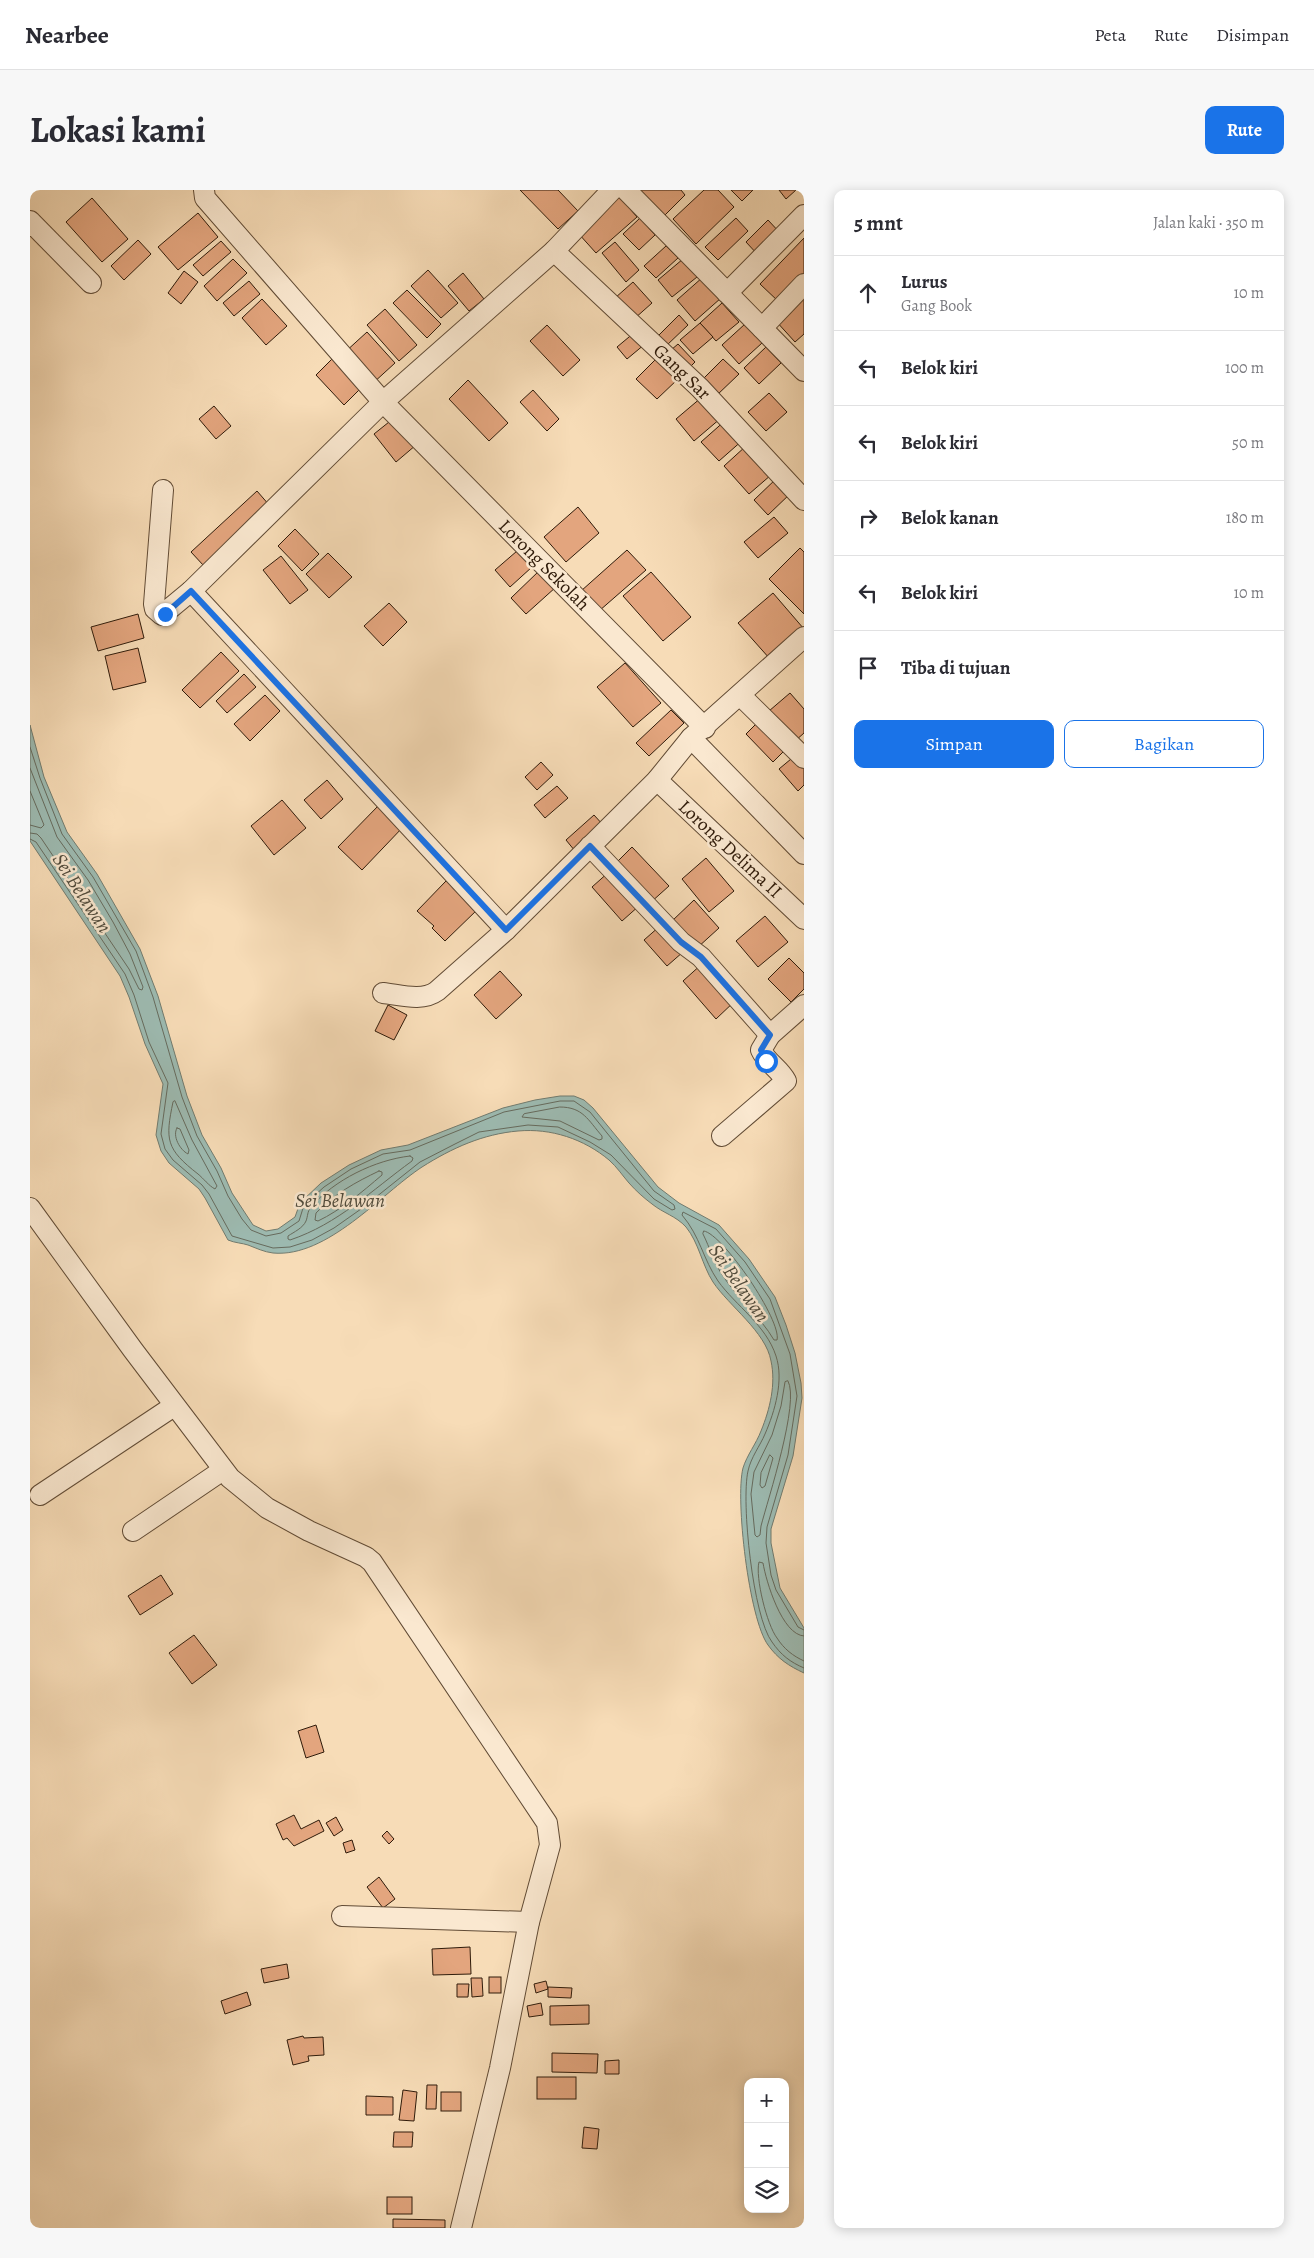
<!DOCTYPE html>
<html lang="id">
<head>
<meta charset="utf-8">
<style>
  :root { --surface:#fff; --page:#f7f7f7; --text:#2b2b33; --muted:#7c7c81; --line:#e1e1e2; --accent:#1a73e8 }
  body { margin:0; font-family:Alegreya,serif; background:var(--page); color:var(--text) }
  .controls { position:absolute; right:15px; bottom:15px; display:grid; overflow:hidden; border-radius:10px; box-shadow:0 2px 12px #0003 }
  .controls button { width:45px; height:45px; display:grid; place-items:center; padding:0; border:0; border-bottom:1px solid var(--line); background:var(--surface); color:var(--text); font:25px sans-serif }
  .stop { position:absolute; width:15px; height:15px; margin:-11px; border:4px solid #1a73e8; border-radius:50%; background:#fff }
  .stop.end { background:#1a73e8; border-color:#fff; box-shadow:0 1px 5px #0008 }
  .list { margin:0; padding:0; list-style:none }
  h2 { display:flex; justify-content:space-between; align-items:center; height:65px; margin:0; padding:0 20px; font-size:21px }
  h2 small { font-size:16px; font-weight:400; color:var(--muted) }
  .list li { display:grid; grid-template-columns:32px 1fr auto; gap:15px; align-items:center; box-sizing:border-box; height:75px; padding:0 20px; border-top:1px solid var(--line) }
  .list b { display:block; font-size:19px; white-space:nowrap }
  .list p { margin:0; font-size:16px; white-space:nowrap; color:var(--muted) }
  .list em { font-size:16px; font-style:normal; color:var(--muted) }
  .actions { display:flex; gap:10px; padding:15px 20px }
  .actions a { flex:1; padding:11px 0; border:1px solid var(--accent); border-radius:10px; text-align:center; font-size:18px; color:var(--accent) }
  .actions .main { background:var(--accent); color:#fff }
  .icon { flex:none; width:28px; height:28px; fill:none; stroke:currentColor; stroke-width:2; stroke-linecap:round; stroke-linejoin:round }
  .map { position:relative; flex:none; width:774px; height:2038px; overflow:hidden; border-radius:10px }
  header { display:flex; align-items:center; gap:30px; box-sizing:border-box; height:70px; padding:0 25px; background:var(--surface); border-bottom:1px solid var(--line) }
  header strong { font-size:24px }
  nav { display:flex; gap:28px; margin-inline-start:auto; font-size:18px }
  .intro { display:flex; align-items:center; justify-content:space-between; box-sizing:border-box; height:120px; padding:0 30px }
  h1 { margin:0; font-size:35px }
  .button { padding:12px 22px; border-radius:10px; background:var(--accent); color:#fff; font-size:18px; font-weight:700 }
  main { display:flex; gap:30px; padding:0 30px }
  aside { flex:1; background:var(--surface); border-radius:10px; box-shadow:0 2px 12px #0003 }
  .map>svg:first-child { display:block }
  .water { fill:#9dbbb2; stroke:#717b6f }
  .lines { fill:none; stroke-linecap:round; stroke-linejoin:round }
  .shore { stroke:#666b5e; stroke-width:1 }
  .building { fill:#e3a57e; stroke:#2f1b0a }
  .minor-casing { stroke:#614b35; stroke-width:22 }
  .minor { stroke:#fae8d0; stroke-width:20 }
  .route { stroke:#1a73e8; stroke-width:6 }
  .labels { text-anchor:middle; dominant-baseline:central; stroke-width:5; stroke-linejoin:round; paint-order:stroke }
  .street-label { font-size:19px; fill:#2f1b0a; stroke:#fae8d0 }
  .water-label { font-size:20px; font-style:italic; fill:#504b3c; stroke:#fae8d0 }
</style>
</head>
<body>
<header>
<strong>Nearbee</strong>
<nav><a>Peta</a><a>Rute</a><a>Disimpan</a></nav>
</header>
<div class="intro"><h1>Lokasi kami</h1><a class="button">Rute</a></div>
<main>
<div class="map">
<svg width="774" height="2038" viewBox="0 0 774 2038">
  <rect width="100%" height="100%" fill="#f7dcb7"/>
  <filter id="stains"><feTurbulence type="fractalNoise" baseFrequency=".004" numOctaves="4"/><feColorMatrix values="0 0 0 0 .2 0 0 0 0 .09 0 0 0 0 .02 0 0 0 .5 -.17"/></filter>
  <radialGradient id="worn" r=".72"><stop offset=".6" stop-color="#630" stop-opacity="0"/><stop offset="1" stop-color="#630" stop-opacity=".3"/></radialGradient>
  <path class="water" d="M 0,535 L 14,587 L 37,642 L 67,684 L 110,759 L 128,806 L 157,906 L 172,945 L 191,978 L 202,1003 L 223,1035 L 236,1041 L 248,1039 L 265,1027 L 270,1013 L 291,993 L 319,975 L 351,960 L 378,955 L 473,918 L 505,910 L 530,906 L 544,906 L 554,910 L 563,918 L 628,997 L 649,1013 L 689,1035 L 719,1069 L 745,1107 L 756,1135 L 765,1163 L 771,1193 L 772,1208 L 763,1266 L 741,1339 L 741,1353 L 750,1398 L 774,1438 L 774,1483 C 759,1476 748,1469 738,1455 C 719,1429 705,1309 713,1278 C 717,1265 726,1254 731,1241 C 740,1219 746,1194 741,1171 C 736,1142 699,1116 683,1092 C 672,1075 669,1053 656,1037 C 646,1026 633,1023 622,1014 C 614,1008 606,1001 599,993 C 592,985 587,977 579,970 C 554,949 521,938 488,941 C 453,944 422,958 392,977 C 351,1004 297,1068 243,1063 C 234,1062 226,1058 218,1055 C 212,1053 205,1053 198,1050 L 175,1008 L 169,999 L 139,973 L 131,961 L 126,945 L 133,894 L 115,854 L 99,807 L 90,786 L 0,651 Z"/>
  <g class="lines">
    <g class="shore">
      <polyline points="0,557 10,588 32,644 63,687 106,761 123,807 152,907 167,946 187,981 198,1006 212,1029 221,1040 236,1046 251,1043 269,1031 274,1015 294,997 321,979 353,964 380,960 474,922 530,911 544,911 560,922 624,1001 644,1015 645,1019 642,1020 624,1009 581,965 560,952 528,937 498,935 449,942 425,954 390,972 331,1019 304,1038 282,1050 260,1057 243,1058 202,1046 179,1004 172,995 143,970 135,959 131,944 138,893 119,852 104,805 95,784 6,652 0,649"/>
      <polyline points="0,578 27,647 58,690 83,732 100,764 113,797 112,800 109,799 99,779 11,648 7,644 0,643"/>
      <polyline points="0,601 14,635 11,638 0,635"/>
      <path d="M 145,911 L 162,950 L 187,996 L 185,999 C 179,996 173,988 168,984 C 136,959 135,950 143,912 Z"/>
      <path d="M 530,917 C 553,917 558,930 572,946 L 572,949 L 569,950 L 530,931 L 492,927 L 494,924 Z"/>
      <path d="M 147,938 L 150,939 L 159,960 L 158,964 C 150,960 142,946 147,938 Z"/>
      <path d="M 380,966 L 383,968 L 382,971 C 342,1000 308,1034 260,1050 L 258,1049 L 258,1046 C 264,1042 273,1038 276,1031 C 278,1026 277,1022 281,1017 C 304,990 345,970 380,966 Z"/>
      <path d="M 349,981 L 352,982 L 352,985 C 332,1002 311,1020 288,1031 L 285,1030 L 286,1023 C 304,1004 326,992 349,981 Z"/>
      <path d="M 674,1041 C 693,1044 752,1131 747,1150 L 744,1150 C 730,1126 708,1109 693,1086 C 684,1073 680,1058 673,1044 Z"/>
      <path d="M 758,1191 C 770,1212 738,1309 731,1336 L 730,1345 L 727,1347 L 725,1345 L 721,1304 L 724,1282 L 742,1245 L 751,1216 L 755,1192 Z"/>
      <polygon points="740,1265 743,1268 735,1296 732,1298 730,1295 731,1283"/>
      <path d="M 774,1440 L 768,1437 L 746,1400 L 741,1385 L 736,1353 L 737,1337 L 758,1265 L 767,1206 L 760,1164 L 740,1109 L 715,1072 L 686,1039 L 653,1022 L 652,1025 C 670,1046 673,1069 688,1091 C 706,1116 736,1135 746,1166 C 754,1190 745,1221 735,1244 C 730,1256 721,1267 718,1281 C 711,1312 723,1427 742,1452 C 751,1465 760,1472 774,1478"/>
      <path d="M 774,1446 C 752,1445 736,1391 733,1373 L 729,1372 C 725,1387 737,1435 747,1448 C 754,1459 763,1466 774,1471"/>
    </g>
  </g>
  <g class="building">
    <polygon points="490,0 528,0 548,21 528,39"/>
    <polygon points="611,0 651,0 655,5 634,26 610,1"/>
    <polygon points="674,0 688,0 704,17 666,54 643,29"/>
    <polygon points="701,0 723,0 712,11"/>
    <polygon points="749,0 766,0 756,9"/>
    <polygon points="589,6 607,27 566,63 548,43"/>
    <polygon points="62,8 98,49 72,72 36,32"/>
    <polygon points="168,23 188,47 148,80 128,57"/>
    <polygon points="610,28 625,45 609,60 593,44"/>
    <polygon points="706,28 718,41 688,70 675,57"/>
    <polygon points="738,30 751,44 729,66 716,52"/>
    <polygon points="774,48 774,86 749,112 730,94"/>
    <polygon points="108,50 121,64 94,90 81,76"/>
    <polygon points="191,51 201,62 173,86 163,75"/>
    <polygon points="585,52 609,80 596,92 572,63"/>
    <polygon points="636,56 648,68 626,88 614,76"/>
    <polygon points="203,69 217,83 187,111 174,96"/>
    <polygon points="653,69 667,87 642,107 628,90"/>
    <polygon points="398,80 428,113 411,128 381,96"/>
    <polygon points="154,81 168,92 151,114 138,103"/>
    <polygon points="433,83 454,109 439,121 418,96"/>
    <polygon points="673,87 691,108 665,131 647,110"/>
    <polygon points="219,91 230,104 204,126 193,113"/>
    <polygon points="603,92 622,113 604,129 585,108"/>
    <polygon points="377,100 411,134 397,148 363,113"/>
    <polygon points="774,104 774,144 765,152 745,130"/>
    <polygon points="232,109 257,136 236,155 212,128"/>
    <polygon points="692,113 709,132 686,151 670,133"/>
    <polygon points="355,119 387,155 369,171 337,135"/>
    <polygon points="649,125 658,135 636,156 627,147"/>
    <polygon points="670,133 683,147 663,164 650,150"/>
    <polygon points="715,134 732,153 709,174 692,155"/>
    <polygon points="517,135 550,170 533,186 500,151"/>
    <polygon points="337,142 365,173 342,194 314,163"/>
    <polygon points="605,142 615,154 597,169 587,157"/>
    <polygon points="648,154 665,172 659,178 641,160"/>
    <polygon points="736,157 751,173 729,194 714,178"/>
    <polygon points="304,167 332,197 314,215 286,185"/>
    <polygon points="628,167 649,188 627,209 606,189"/>
    <polygon points="693,169 709,184 686,206 671,191"/>
    <polygon points="438,190 478,233 459,251 419,209"/>
    <polygon points="503,200 529,229 517,241 490,212"/>
    <polygon points="739,203 757,222 736,241 718,222"/>
    <polygon points="672,207 691,228 664,251 646,229"/>
    <polygon points="184,216 201,236 186,249 169,229"/>
    <polygon points="364,228 386,255 366,272 344,244"/>
    <polygon points="697,229 714,249 689,271 671,252"/>
    <polygon points="716,256 741,285 719,304 694,276"/>
    <polygon points="748,287 762,302 738,325 724,310"/>
    <polygon points="227,301 240,316 174,376 161,362"/>
    <polygon points="548,317 569,343 536,372 514,347"/>
    <polygon points="744,327 758,343 728,368 714,352"/>
    <polygon points="265,339 289,364 272,381 248,356"/>
    <polygon points="770,358 774,362 774,424 739,389"/>
    <polygon points="597,360 616,380 569,421 551,401"/>
    <polygon points="487,361 502,377 480,397 465,380"/>
    <polygon points="298,363 322,387 299,408 276,384"/>
    <polygon points="251,366 278,400 260,414 233,380"/>
    <polygon points="510,380 526,397 496,424 481,408"/>
    <polygon points="621,382 661,427 633,451 593,406"/>
    <polygon points="743,403 774,439 740,469 708,433"/>
    <polygon points="359,413 377,432 353,456 334,436"/>
    <polygon points="108,424 114,448 68,461 61,437"/>
    <polygon points="108,458 116,492 83,500 75,466"/>
    <polygon points="191,462 209,481 170,518 152,500"/>
    <polygon points="595,473 631,513 603,537 567,497"/>
    <polygon points="214,484 226,497 197,523 186,511"/>
    <polygon points="760,503 774,519 774,543 765,551 739,521"/>
    <polygon points="235,505 250,521 220,551 204,534"/>
    <polygon points="641,520 654,533 619,566 606,553"/>
    <polygon points="727,533 754,561 743,572 716,544"/>
    <polygon points="767,564 774,572 774,595 768,601 749,579"/>
    <polygon points="511,572 523,585 507,600 495,587"/>
    <polygon points="297,590 313,609 291,629 274,610"/>
    <polygon points="527,596 538,608 515,628 504,615"/>
    <polygon points="252,610 276,638 244,665 221,636"/>
    <polygon points="350,614 374,636 332,680 308,657"/>
    <polygon points="564,625 574,636 545,661 536,650"/>
    <polygon points="602,657 639,696 620,713 584,675"/>
    <polygon points="676,668 704,701 679,722 652,689"/>
    <polygon points="580,681 610,715 592,731 562,697"/>
    <polygon points="416,691 433,707 449,718 415,751 402,738 404,736 387,721"/>
    <polygon points="664,710 689,738 667,758 642,731"/>
    <polygon points="735,726 758,752 728,777 706,751"/>
    <polygon points="630,736 653,762 637,776 614,750"/>
    <polygon points="759,768 774,783 774,799 761,812 738,789"/>
    <polygon points="673,773 706,810 686,829 653,791"/>
    <polygon points="470,781 492,805 466,829 444,805"/>
    <polygon points="358,815 377,825 364,850 345,841"/>
    <polygon points="131,1385 143,1404 110,1425 98,1406"/>
    <polygon points="164,1445 187,1475 162,1494 139,1463"/>
    <polygon points="286,1535 294,1562 276,1568 268,1541"/>
    <polygon points="264,1625 271,1639 289,1630 294,1641 264,1656 257,1648 253,1650 246,1634"/>
    <polygon points="306,1627 313,1640 304,1646 296,1633"/>
    <polygon points="357,1641 364,1649 359,1654 352,1646"/>
    <polygon points="322,1650 325,1660 316,1663 313,1653"/>
    <polygon points="349,1687 365,1709 353,1718 337,1697"/>
    <polygon points="440,1757 441,1784 403,1785 402,1759"/>
    <polygon points="257,1774 259,1788 234,1793 231,1779"/>
    <rect x="459" y="1787" width="12" height="16"/>
    <polygon points="441,1788 452,1788 453,1806 442,1807"/>
    <polygon points="516,1791 518,1799 506,1803 504,1794"/>
    <polygon points="427,1794 439,1794 438,1807 427,1807"/>
    <polygon points="518,1797 542,1798 541,1808 518,1807"/>
    <polygon points="217,1802 221,1815 195,1824 191,1811"/>
    <polygon points="511,1813 513,1825 499,1827 497,1816"/>
    <polygon points="559,1815 559,1834 520,1835 520,1816"/>
    <polygon points="273,1846 274,1848 293,1847 294,1865 278,1866 279,1871 263,1875 257,1850"/>
    <polygon points="522,1863 568,1864 567,1883 522,1882"/>
    <polygon points="589,1870 589,1884 575,1884 575,1871"/>
    <rect x="507" y="1887" width="39" height="22"/>
    <polygon points="397,1895 407,1895 406,1919 396,1919"/>
    <polygon points="373,1900 387,1902 384,1931 369,1930"/>
    <rect x="411" y="1902" width="20" height="19"/>
    <polygon points="336,1906 363,1907 363,1925 336,1925"/>
    <polygon points="554,1937 569,1939 567,1959 552,1958"/>
    <polygon points="364,1942 383,1942 382,1957 363,1957"/>
    <rect x="357" y="2007" width="25" height="17"/>
    <polygon points="363,2029 415,2030 415,2038 363,2038"/>
  </g>
  <g class="lines">
    <defs>
      <g id="minor">
        <polyline points="174,0 175,8 353,212 524,61 582,0"/>
        <polyline points="596,0 774,181"/>
        <polyline points="0,31 61,93"/>
        <polyline points="524,61 670,198 774,310"/>
        <polyline points="697,103 774,25"/>
        <polyline points="732,138 774,94"/>
        <polyline points="133,300 124,414 125,419 132,425 161,401 353,212 675,538"/>
        <polyline points="161,401 476,740"/>
        <polyline points="774,447 661,548 774,664"/>
        <polyline points="710,505 774,568"/>
        <polyline points="627,590 774,729"/>
        <polyline points="560,656 651,752 671,767 740,845"/>
        <path d="M 353,803 C 371,805 392,812 407,801 L 476,740 L 627,590 L 661,548"/>
        <path d="M 692,946 L 756,891 C 749,878 737,873 731,860 L 740,845 L 774,815"/>
        <polyline points="0,1018 103,1160 200,1288 237,1318 279,1341 336,1367 342,1372 517,1633 520,1655 499,1732 470,1878 431,2038"/>
        <polyline points="10,1305 144,1216"/>
        <polyline points="103,1341 193,1280"/>
        <polyline points="312,1726 499,1732"/>
      </g>
    </defs>
    <use href="#minor" class="minor-casing"/>
    <use href="#minor" class="minor"/>
  </g>
  <g class="lines">
    <polyline class="route" points="135,424 161,401 476,740 560,656 651,752 671,767 740,845 731,860 736,871"/>
  </g>
  <g class="labels">
    <g class="street-label">
      <text transform="translate(652 182) rotate(44)">Gang Sar</text>
      <text transform="translate(514 375) rotate(45)">Lorong Sekolah</text>
      <text transform="translate(700 659) rotate(43)">Lorong Delima II</text>
    </g>
    <g class="water-label">
      <text transform="translate(52 703) rotate(57)">Sei Belawan</text>
      <text x="310" y="1010">Sei Belawan</text>
      <text transform="translate(709 1093) rotate(55)">Sei Belawan</text>
    </g>
  </g>
  <rect width="100%" height="100%" filter="url(#stains)"/>
  <rect width="100%" height="100%" fill="url(#worn)"/>
</svg>
<div class="controls">
<button>+</button>
<button>−</button>
<button><svg class="icon" aria-label="layers" viewBox="0 0 24 24"><path d="M12 4l9 5-9 5-9-5zM3 14l9 5 9-5"/></svg></button>
</div>
<div class="stop" style="left:736px;top:871px"></div>
<div class="stop end" style="left:135px;top:424px"></div>
</div>
<aside>
<h2>5 mnt<small>Jalan kaki · 350 m</small></h2>
<ul class="list">
<li><svg class="icon" aria-label="ahead" viewBox="0 0 24 24"><path d="M12 20V5M6 11l6-6 6 6"/></svg><div><b>Lurus</b><p>Gang Book</p></div><em>10 m</em></li>
<li><svg class="icon" aria-label="left" viewBox="0 0 24 24"><path d="M17 20v-9H6M10 6l-5 5 5 5"/></svg><div><b>Belok kiri</b></div><em>100 m</em></li>
<li><svg class="icon" aria-label="left" viewBox="0 0 24 24"><path d="M17 20v-9H6M10 6l-5 5 5 5"/></svg><div><b>Belok kiri</b></div><em>50 m</em></li>
<li><svg class="icon" aria-label="right" viewBox="0 0 24 24"><path d="M7 20v-9h11M14 6l5 5-5 5"/></svg><div><b>Belok kanan</b></div><em>180 m</em></li>
<li><svg class="icon" aria-label="left" viewBox="0 0 24 24"><path d="M17 20v-9H6M10 6l-5 5 5 5"/></svg><div><b>Belok kiri</b></div><em>10 m</em></li>
<li><svg class="icon" aria-label="arrive" viewBox="0 0 24 24"><path d="M6 21V4h12l-3 4 3 4H6"/></svg><div><b>Tiba di tujuan</b></div></li>
</ul>
<div class="actions"><a class="main">Simpan</a><a>Bagikan</a></div>
</aside>
</main>
</body>
</html>
